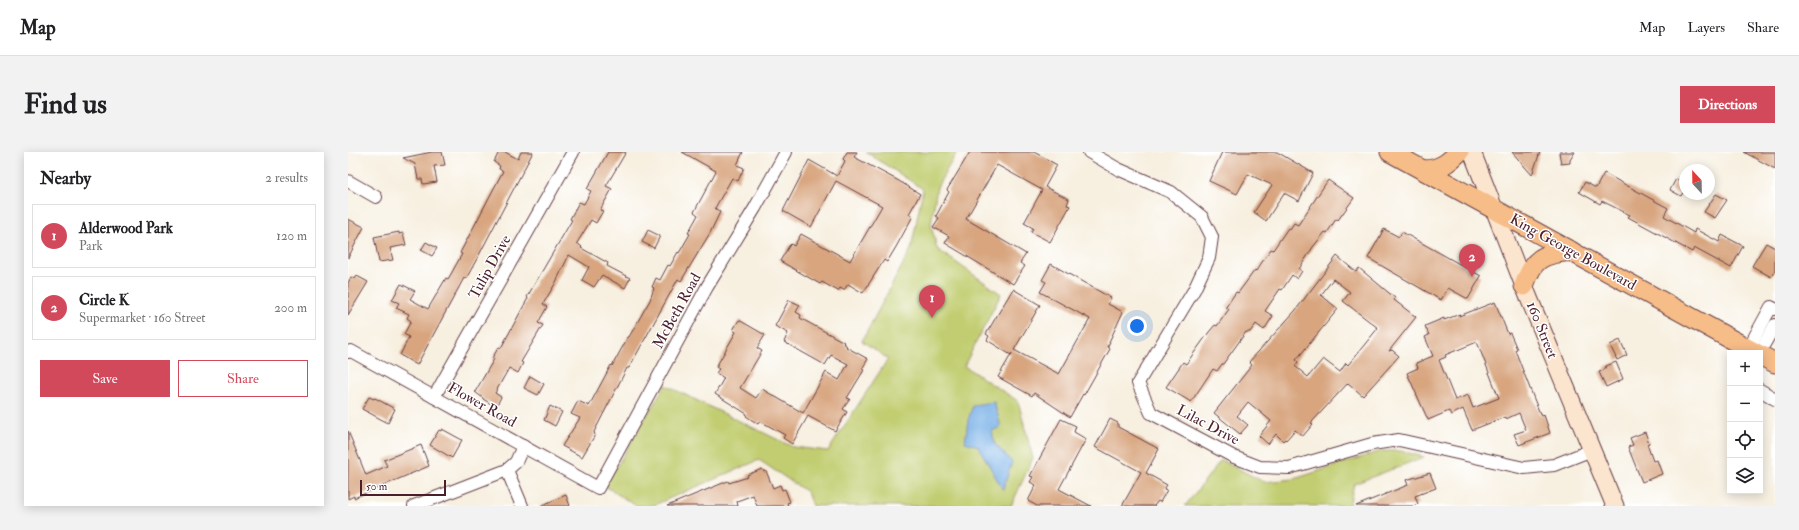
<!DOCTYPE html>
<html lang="en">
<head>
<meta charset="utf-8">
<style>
  :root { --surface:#fff; --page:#f2f2f2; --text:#202124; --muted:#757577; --line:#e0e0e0; --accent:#d1495b }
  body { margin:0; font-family:"IM FELL Double Pica",serif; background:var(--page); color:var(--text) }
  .controls { position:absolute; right:12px; bottom:12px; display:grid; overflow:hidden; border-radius:0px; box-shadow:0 2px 10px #0003 }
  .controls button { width:36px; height:36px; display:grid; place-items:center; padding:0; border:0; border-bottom:1px solid var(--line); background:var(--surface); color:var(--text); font:20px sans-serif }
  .compass { position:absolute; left:1331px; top:12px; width:36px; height:36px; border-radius:50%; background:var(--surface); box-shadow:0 2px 10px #0003; rotate:338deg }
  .scale { position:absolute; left:12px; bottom:10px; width:86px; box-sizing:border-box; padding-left:4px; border:2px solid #4a1f2b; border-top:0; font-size:11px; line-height:14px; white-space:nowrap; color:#4a1f2b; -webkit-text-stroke:3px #fff; paint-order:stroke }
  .you { position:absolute; left:789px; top:174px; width:14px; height:14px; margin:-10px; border:3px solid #fff; border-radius:50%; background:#1a73e8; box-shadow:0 0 0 6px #1a73e833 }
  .badge { display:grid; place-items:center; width:26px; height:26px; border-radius:50%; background:var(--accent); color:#fff; font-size:13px; font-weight:700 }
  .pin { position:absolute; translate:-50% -33px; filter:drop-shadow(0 1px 2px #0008) }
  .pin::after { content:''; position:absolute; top:21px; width:14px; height:12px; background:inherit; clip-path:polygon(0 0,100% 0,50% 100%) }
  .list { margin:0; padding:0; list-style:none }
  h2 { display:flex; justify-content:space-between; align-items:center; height:52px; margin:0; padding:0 16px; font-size:17px }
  h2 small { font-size:13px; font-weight:400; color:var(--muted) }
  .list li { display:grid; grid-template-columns:26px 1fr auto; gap:12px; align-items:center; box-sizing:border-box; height:64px; margin:0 8px 8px; padding:0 8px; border:1px solid var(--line); border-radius:0px }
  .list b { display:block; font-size:15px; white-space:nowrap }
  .list p { margin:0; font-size:13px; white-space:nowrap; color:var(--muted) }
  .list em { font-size:13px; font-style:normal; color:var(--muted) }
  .actions { display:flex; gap:8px; padding:12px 16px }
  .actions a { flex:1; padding:9px 0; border:1px solid var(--accent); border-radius:0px; text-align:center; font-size:14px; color:var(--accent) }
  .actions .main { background:var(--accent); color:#fff }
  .icon { flex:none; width:22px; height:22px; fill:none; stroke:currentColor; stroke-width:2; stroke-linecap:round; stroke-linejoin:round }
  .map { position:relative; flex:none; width:1427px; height:354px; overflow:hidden; border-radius:0px }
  header { display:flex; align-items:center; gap:24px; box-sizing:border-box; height:56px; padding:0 20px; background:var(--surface); border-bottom:1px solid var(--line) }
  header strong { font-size:19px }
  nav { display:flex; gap:22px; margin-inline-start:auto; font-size:14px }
  .intro { display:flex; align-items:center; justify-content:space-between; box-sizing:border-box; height:96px; padding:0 24px }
  h1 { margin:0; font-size:28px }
  .button { padding:10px 18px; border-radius:0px; background:var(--accent); color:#fff; font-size:14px; font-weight:700 }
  main { display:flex; gap:24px; padding:0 24px }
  aside { flex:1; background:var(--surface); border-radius:0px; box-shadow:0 2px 10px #0003 }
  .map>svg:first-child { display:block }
  .green { fill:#c1cd6f; stroke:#86764d }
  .water { fill:#76afe6; stroke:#606788 }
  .building { fill:#d8a57f; fill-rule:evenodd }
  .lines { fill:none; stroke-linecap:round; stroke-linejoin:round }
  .street-casing { stroke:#643e46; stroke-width:14 }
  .secondary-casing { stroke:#643e46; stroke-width:19 }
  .primary-casing { stroke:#643e46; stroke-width:21 }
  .street { stroke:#fff; stroke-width:12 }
  .secondary { stroke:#fce5cf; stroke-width:17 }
  .primary { stroke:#f7bd88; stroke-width:19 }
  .labels { text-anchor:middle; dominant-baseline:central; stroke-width:3; stroke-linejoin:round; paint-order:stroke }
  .street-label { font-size:15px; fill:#4a1f2b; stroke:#fff }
</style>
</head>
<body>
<header>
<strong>Map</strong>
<nav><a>Map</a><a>Layers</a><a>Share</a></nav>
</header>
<div class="intro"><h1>Find us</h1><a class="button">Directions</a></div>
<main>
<aside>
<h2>Nearby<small>2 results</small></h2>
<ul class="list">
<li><span class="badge">1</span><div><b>Alderwood Park</b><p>Park</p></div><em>120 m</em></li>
<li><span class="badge">2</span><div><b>Circle K</b><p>Supermarket · 160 Street</p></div><em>200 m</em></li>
</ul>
<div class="actions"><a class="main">Save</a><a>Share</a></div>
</aside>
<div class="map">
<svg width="1427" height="354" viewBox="0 0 1427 354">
  <rect width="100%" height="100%" fill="#fff"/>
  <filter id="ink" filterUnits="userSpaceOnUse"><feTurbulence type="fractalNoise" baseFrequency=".025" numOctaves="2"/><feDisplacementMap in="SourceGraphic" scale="8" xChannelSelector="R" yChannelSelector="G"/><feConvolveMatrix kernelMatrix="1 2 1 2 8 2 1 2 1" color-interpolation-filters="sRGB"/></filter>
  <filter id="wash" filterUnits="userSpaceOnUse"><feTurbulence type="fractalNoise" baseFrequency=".012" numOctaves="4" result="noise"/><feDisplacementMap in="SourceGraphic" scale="16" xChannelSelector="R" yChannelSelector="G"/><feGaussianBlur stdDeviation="0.9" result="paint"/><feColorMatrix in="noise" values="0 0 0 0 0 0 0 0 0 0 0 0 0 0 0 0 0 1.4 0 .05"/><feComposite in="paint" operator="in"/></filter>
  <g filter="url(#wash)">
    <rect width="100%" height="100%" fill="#f7efdf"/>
    <g class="green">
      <polygon points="518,0 609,0 589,35 583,73 589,97 653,142 616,214 670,249 685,306 663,354 464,354 459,340 411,308 304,354 288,354 257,334 317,233 445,295 480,299 540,207 514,189 563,97 575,37"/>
      <polygon points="1033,299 1053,299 1076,305 1006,332 1001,354 837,354 873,308 916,330 946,327"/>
    </g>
    <polygon class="water" points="646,250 653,275 644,279 647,292 664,310 655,338 630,294 617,290 620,268 625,253"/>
    <g id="blocks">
      <g class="building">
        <polygon points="84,0 94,0 97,13 86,14 89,30 75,32 74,27 70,27 67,12 55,6"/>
        <polygon points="151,0 157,0 170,7 173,0 185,0 131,103 118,127 116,126 69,213 52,203 61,185 56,182 63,169 59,166 61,162 48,156 51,151 44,148 53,132 67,139 62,147 80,157 98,126 100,127 103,122 114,102 112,101 155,19 151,17 152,14 146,10"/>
        <polygon points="260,0 278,0 258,34 264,37 252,58 255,59 248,71 243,68 229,91 234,95 233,96 260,111 259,114 282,126 277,136 254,123 246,135 234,128 241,115 221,103 207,132 195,152 199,155 190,171 195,173 173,210 175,211 170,221 161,216 147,241 153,245 148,255 135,247 135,246 127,240 146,207 144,206 151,195 153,196 180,146 179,145 224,68 222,67 231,50 236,52 243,39 239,37"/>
        <polygon points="334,0 395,0 389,13 396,16 390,29 384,26 367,56 372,60 362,81 333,129 330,127 281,216 279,216 246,280 247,283 234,305 214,294 232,266 223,262 230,249 241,254 263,213 264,214 280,185 281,185 302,148 306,136 304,135 308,126 312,128 320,113 322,114 330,100 331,101 342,82 340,81 350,63 346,60 368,19"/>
        <polygon points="499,0 509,0 506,5 551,29 572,42 561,62 565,64 548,95 539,110 536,108 515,141 500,132 496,138 492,136 490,139 474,130 472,132 432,109 441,94 443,92 446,94 453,82 502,109 534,54 488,29 463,75 435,59 461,8 489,24 497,9 495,7"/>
        <polygon points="622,0 686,0 709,13 697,35 721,47 719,53 722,54 702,90 683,80 685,76 676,71 694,38 649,13 618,67 678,102 672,111 677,114 665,132 597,91 601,84 585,75 591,66 588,64 601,40 599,38"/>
        <polygon points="874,0 929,0 965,21 951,49 936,41 918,69 906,60 924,33 900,22 889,42 861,29"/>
        <polygon points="1164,0 1192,0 1184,23"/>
        <polygon points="1211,0 1227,0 1222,8 1222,11 1213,12"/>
        <polygon points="1396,0 1427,0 1427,17"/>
        <polygon points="1256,21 1320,56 1316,64 1346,81 1347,77 1371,90 1374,83 1395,94 1383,116 1346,96 1344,100 1280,65 1282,63 1254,49 1252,52 1231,40 1237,30 1248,36"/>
        <polygon points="1328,27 1337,32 1337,37 1333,44 1322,38"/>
        <polygon points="980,28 1006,46 990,68 988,67 979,81 977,80 965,95 951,117 954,119 949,127 944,123 934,138 932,137 917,159 925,164 916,178 908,172 902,180 898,180 875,212 874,212 869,219 865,217 843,250 818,235 835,210 838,212 861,180 867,173 869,174 881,157 878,155 888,140 890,141 907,118 908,119 923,97 925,98 940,76 942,77 946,71 950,73"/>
        <polygon points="1368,42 1379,48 1367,66 1356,60"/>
        <polygon points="0,67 16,75 0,106"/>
        <polygon points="1036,77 1051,85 1054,80 1133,124 1120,147 1100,136 1093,148 1020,106"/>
        <polygon points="300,78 312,84 306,96 294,90"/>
        <polygon points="51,80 51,82 55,81 58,93 42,96 45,108 31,110 26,85"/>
        <polygon points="78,90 89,96 84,104 73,98"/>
        <polygon points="1418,91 1427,96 1427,118 1423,125 1404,114"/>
        <path d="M 989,104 L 1008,120 L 1011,116 L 1047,146 L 1046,148 L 1068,165 L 1041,199 L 1044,198 L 1051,204 L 1015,244 L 1000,231 L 963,271 L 965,272 L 955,284 L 947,278 L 938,288 L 937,287 L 935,289 L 928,282 L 920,292 L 911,284 L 923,269 L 900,250 L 889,264 L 900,273 L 892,282 L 866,261 L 904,213 L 901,210 L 947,159 ZM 985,127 L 1002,140 L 995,149 L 1030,176 L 1000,213 L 998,211 L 992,220 L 975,207 L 960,225 L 947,214 L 950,210 L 948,208 L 990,157 L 973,143 Z"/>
        <polygon points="703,112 763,146 760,152 775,160 761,190 762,190 759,195 762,197 736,243 735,242 722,265 686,241 684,244 650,225 664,201 663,203 639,188 641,184 638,182 665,137 692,153 666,198 711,222 742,167 692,140 698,130 694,128"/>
        <polygon points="9,124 20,130 0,163 0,131 3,125 7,127"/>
        <polygon points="441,148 452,153 448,160 453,163 452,166 496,190 495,191 499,194 498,195 520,207 514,217 516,218 499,246 502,247 495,257 499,260 487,279 460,264 444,292 435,286 437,283 412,269 410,272 398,264 399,262 367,242 376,226 368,221 371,217 368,215 388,180 385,178 391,168 417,183 409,196 414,199 392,236 408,246 414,237 455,261 478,220 491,228 500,212 483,203 477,213 436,190 440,181 427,174"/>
        <path d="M 1147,150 L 1160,182 L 1162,181 L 1169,197 L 1167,198 L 1186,247 L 1193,264 L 1196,263 L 1202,281 L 1171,293 L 1166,282 L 1178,278 L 1171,261 L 1158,267 L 1157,265 L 1124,278 L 1115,257 L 1103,263 L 1101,259 L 1080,268 L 1059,221 L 1070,216 L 1068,211 L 1085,204 L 1077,185 L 1081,183 L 1077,174 L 1096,166 L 1096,168 L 1112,162 L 1111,164 ZM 1129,190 L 1151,246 L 1125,256 L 1120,243 L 1107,248 L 1091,208 L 1098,205 L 1097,203 Z"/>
        <polygon points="1272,188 1279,203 1269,208 1262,193"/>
        <polygon points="1268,210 1275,227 1258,235 1251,220 1256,218 1258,214"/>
        <polygon points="182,224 196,232 190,243 176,236"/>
        <polygon points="21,245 26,247 27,246 47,257 40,271 14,257"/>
        <polygon points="202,254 214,260 207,274 196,268"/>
        <polygon points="713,267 728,274 726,280 738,287 711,337 743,354 689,354 680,349 688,333 682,330 685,325 682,324"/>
        <polygon points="762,267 770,271 770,275 811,297 798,321 819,333 816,337 819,338 812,350 810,349 806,354 774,354 793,320 747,295"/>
        <polygon points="94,277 114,288 104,306 82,293 91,278 93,279"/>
        <polygon points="0,279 18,323 39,314 36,308 73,293 81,314 6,346 6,344 0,347"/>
        <polygon points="1297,280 1301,291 1299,292 1305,309 1309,308 1314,322 1294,330 1280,295 1285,293 1282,286"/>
        <polygon points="414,317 416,320 418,319 425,336 432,333 434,338 437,337 442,350 439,351 440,354 409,354 405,343 389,349 390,354 319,354 380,329 381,331 400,325 399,323"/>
        <polygon points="1082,321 1088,336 1067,344 1070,352 1064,354 1008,354 1060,333 1058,328"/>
        <polygon points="218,343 222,354 192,354"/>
      </g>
    </g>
  </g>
  <g filter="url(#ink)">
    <use href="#blocks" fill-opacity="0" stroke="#643e46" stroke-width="1"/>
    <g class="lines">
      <defs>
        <g id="street">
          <polyline points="741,0 770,17 823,40 854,65 864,85 861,106 846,138 790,231 803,261 886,305 912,315 941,316 1024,292 1051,288 1176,316 1206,313 1244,298"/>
          <polyline points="0,29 28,45"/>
          <polyline points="1400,197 1423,155 1427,157"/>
          <polyline points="0,200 3,199 250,336 359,135 407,56 438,0"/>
          <polyline points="1411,201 1427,173"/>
          <polyline points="1412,238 1427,247"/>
          <polyline points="86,245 225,0"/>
          <polyline points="159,318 174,354"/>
          <polyline points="66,354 159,318 168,310 175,294"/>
        </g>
        <polyline id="secondary" points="1124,0 1176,134 1267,354"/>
        <g id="primary">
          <polyline points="1042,0 1408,201"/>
          <path d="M 1077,18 C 1092,17 1100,11 1111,0"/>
          <path d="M 1176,134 C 1185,106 1194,102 1223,99"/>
          <polyline points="1412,203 1427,211"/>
        </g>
      </defs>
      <use href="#street" class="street-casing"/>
      <use href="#secondary" class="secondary-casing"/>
      <use href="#primary" class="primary-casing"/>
      <use href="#street" class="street"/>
      <use href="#secondary" class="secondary"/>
      <use href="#primary" class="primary"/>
    </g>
  </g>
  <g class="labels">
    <g class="street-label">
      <text transform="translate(1225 100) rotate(29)">King George Boulevard</text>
      <text transform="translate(142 115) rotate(-61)">Tulip Drive</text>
      <text transform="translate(329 159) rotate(-61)">McBeth Road</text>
      <text transform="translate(1194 178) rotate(68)">160 Street</text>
      <text transform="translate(134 253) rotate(29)">Flower Road</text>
      <text transform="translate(860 273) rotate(28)">Lilac Drive</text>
    </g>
  </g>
</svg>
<div class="controls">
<button>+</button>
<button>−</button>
<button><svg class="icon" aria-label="locate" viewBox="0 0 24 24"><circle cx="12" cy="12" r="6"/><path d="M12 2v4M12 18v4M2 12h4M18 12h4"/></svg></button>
<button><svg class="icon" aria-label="layers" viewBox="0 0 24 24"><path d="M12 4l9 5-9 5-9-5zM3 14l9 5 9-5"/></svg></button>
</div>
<svg class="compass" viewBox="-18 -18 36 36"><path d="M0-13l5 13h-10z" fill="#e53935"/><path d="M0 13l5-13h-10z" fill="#757577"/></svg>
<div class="scale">50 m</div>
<div class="you"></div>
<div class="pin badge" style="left:584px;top:166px">1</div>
<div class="pin badge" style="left:1124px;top:125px">2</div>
</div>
</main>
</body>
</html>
